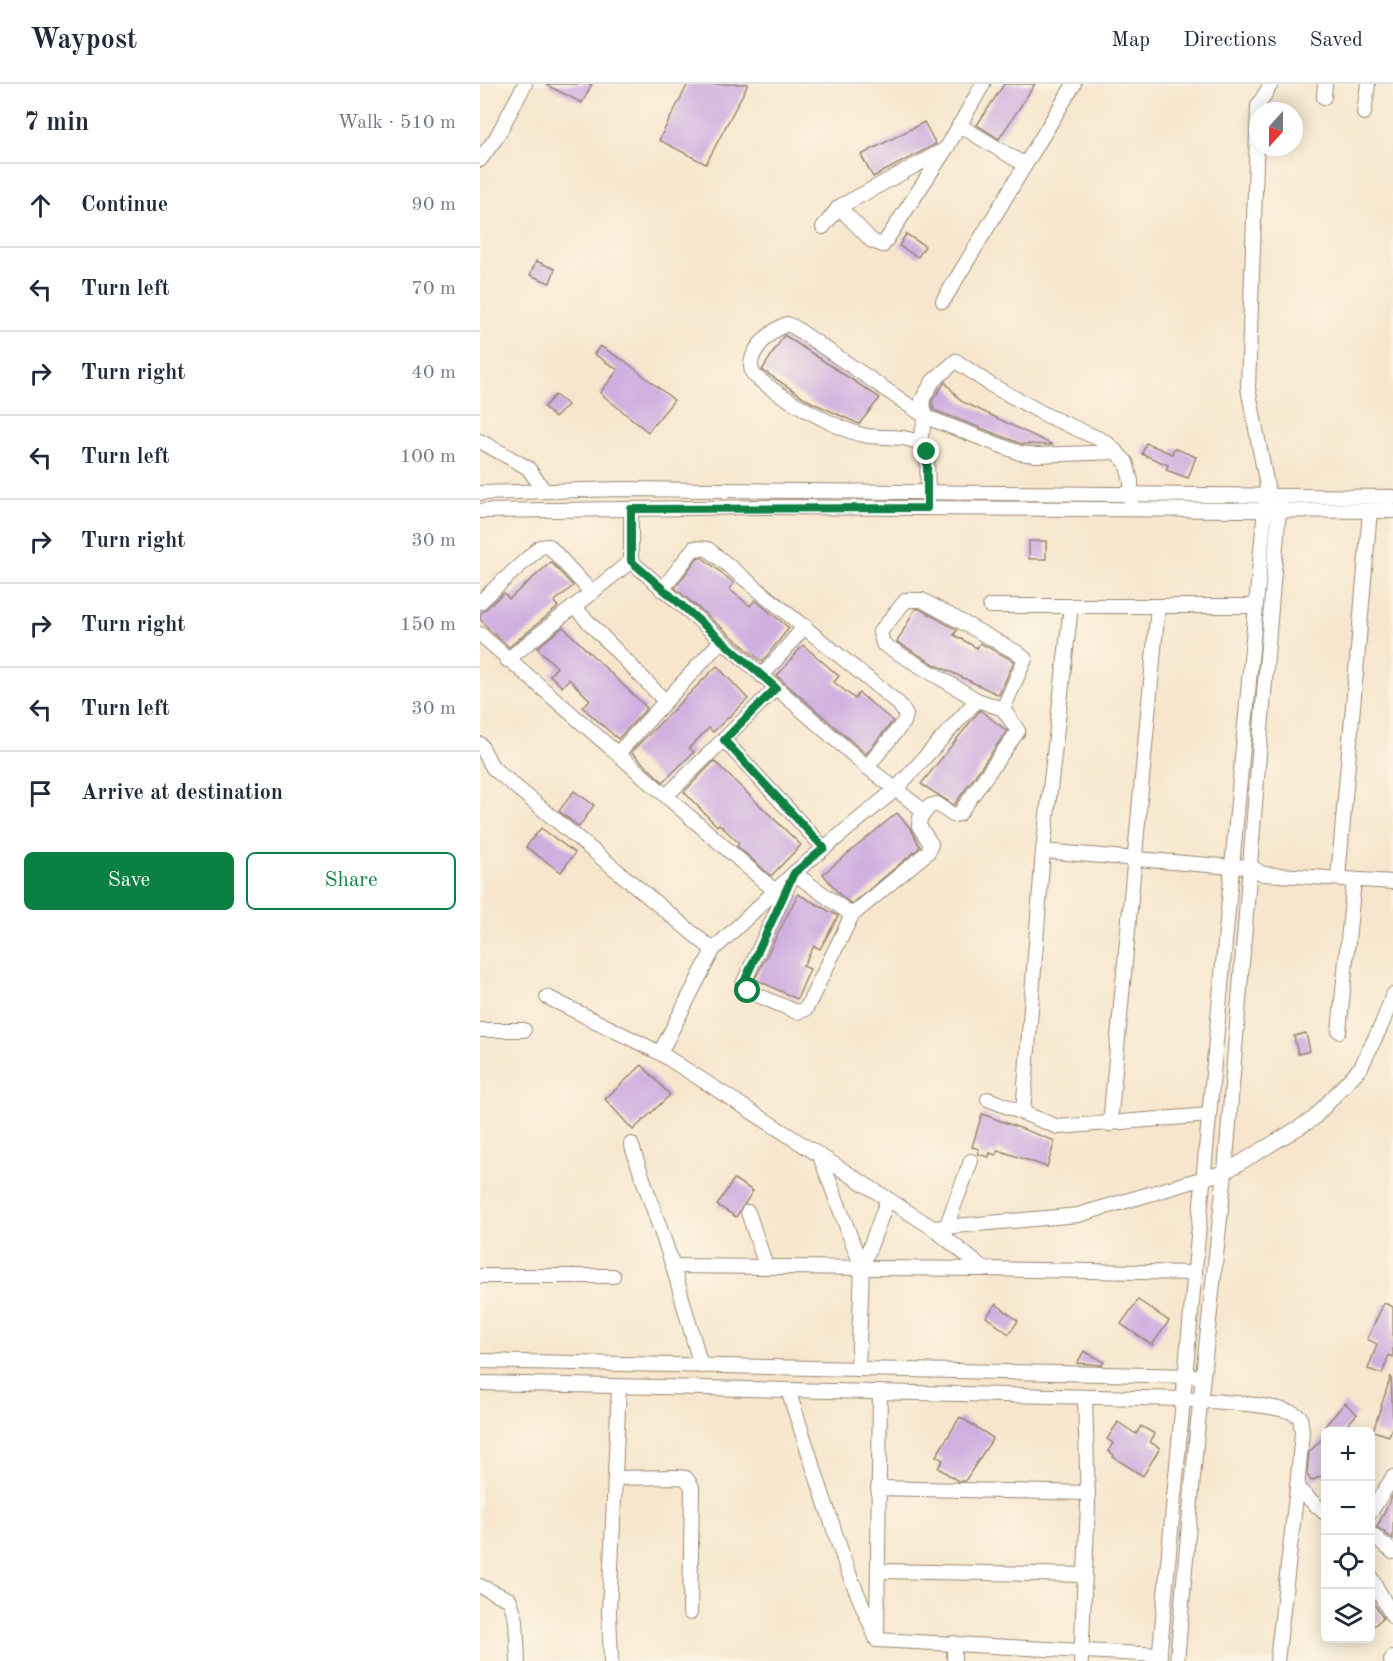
<!DOCTYPE html>
<html lang="en">
<head>
<meta charset="utf-8">
<style>
  :root { --surface:#fff; --page:#f2f2f3; --text:#1f2937; --muted:#747a83; --line:#e0e1e3; --accent:#0b8043 }
  body { margin:0; font-family:"Old Standard TT",serif; background:var(--page); color:var(--text) }
  .controls { position:absolute; right:18px; bottom:18px; display:grid; overflow:hidden; border-radius:9px; box-shadow:0 3px 15px #0003 }
  .controls button { width:54px; height:54px; display:grid; place-items:center; padding:0; border:0; border-bottom:2px solid var(--line); background:var(--surface); color:var(--text); font:30px sans-serif }
  .compass { position:absolute; left:769px; top:18px; width:54px; height:54px; border-radius:50%; background:var(--surface); box-shadow:0 3px 15px #0003; rotate:201deg }
  .stop { position:absolute; width:18px; height:18px; margin:-14px; border:4px solid #0b8043; border-radius:50%; background:#fff }
  .stop.end { background:#0b8043; border-color:#fff; box-shadow:0 2px 6px #0008 }
  .list { margin:0; padding:0; list-style:none }
  h2 { display:flex; justify-content:space-between; align-items:center; height:78px; margin:0; padding:0 24px; font-size:26px }
  h2 small { font-size:20px; font-weight:400; color:var(--muted) }
  .list li { display:grid; grid-template-columns:39px 1fr auto; gap:18px; align-items:center; box-sizing:border-box; height:84px; padding:0 24px; border-top:2px solid var(--line) }
  .list b { display:block; font-size:22px; white-space:nowrap }
  .list em { font-size:20px; font-style:normal; color:var(--muted) }
  .actions { display:flex; gap:12px; padding:18px 24px }
  .actions a { flex:1; padding:14px 0; border:2px solid var(--accent); border-radius:9px; text-align:center; font-size:21px; color:var(--accent) }
  .actions .main { background:var(--accent); color:#fff }
  .icon { flex:none; width:33px; height:33px; fill:none; stroke:currentColor; stroke-width:2; stroke-linecap:round; stroke-linejoin:round }
  .map { position:relative; flex:none; width:913px; height:1577px; overflow:hidden }
  header { display:flex; align-items:center; gap:36px; box-sizing:border-box; height:84px; padding:0 30px; background:var(--surface); border-bottom:2px solid var(--line) }
  header strong { font-size:28px }
  nav { display:flex; gap:33px; margin-inline-start:auto; font-size:21px }
  main { display:flex }
  aside { flex:1; background:var(--surface) }
  .map>svg:first-child { display:block }
  .building { fill:#cfaee0 }
  .lines { fill:none; stroke-linecap:round; stroke-linejoin:round }
  .minor-casing { stroke:#998876; stroke-width:16 }
  .minor { stroke:#fff; stroke-width:14 }
  .route { stroke:#0b8043; stroke-width:8 }
</style>
</head>
<body>
<header>
<strong>Waypost</strong>
<nav><a>Map</a><a>Directions</a><a>Saved</a></nav>
</header>
<main>
<aside>
<h2>7 min<small>Walk · 510 m</small></h2>
<ul class="list">
<li><svg class="icon" aria-label="ahead" viewBox="0 0 24 24"><path d="M12 20V5M6 11l6-6 6 6"/></svg><div><b>Continue</b></div><em>90 m</em></li>
<li><svg class="icon" aria-label="left" viewBox="0 0 24 24"><path d="M17 20v-9H6M10 6l-5 5 5 5"/></svg><div><b>Turn left</b></div><em>70 m</em></li>
<li><svg class="icon" aria-label="right" viewBox="0 0 24 24"><path d="M7 20v-9h11M14 6l5 5-5 5"/></svg><div><b>Turn right</b></div><em>40 m</em></li>
<li><svg class="icon" aria-label="left" viewBox="0 0 24 24"><path d="M17 20v-9H6M10 6l-5 5 5 5"/></svg><div><b>Turn left</b></div><em>100 m</em></li>
<li><svg class="icon" aria-label="right" viewBox="0 0 24 24"><path d="M7 20v-9h11M14 6l5 5-5 5"/></svg><div><b>Turn right</b></div><em>30 m</em></li>
<li><svg class="icon" aria-label="right" viewBox="0 0 24 24"><path d="M7 20v-9h11M14 6l5 5-5 5"/></svg><div><b>Turn right</b></div><em>150 m</em></li>
<li><svg class="icon" aria-label="left" viewBox="0 0 24 24"><path d="M17 20v-9H6M10 6l-5 5 5 5"/></svg><div><b>Turn left</b></div><em>30 m</em></li>
<li><svg class="icon" aria-label="arrive" viewBox="0 0 24 24"><path d="M6 21V4h12l-3 4 3 4H6"/></svg><div><b>Arrive at destination</b></div></li>
</ul>
<div class="actions"><a class="main">Save</a><a>Share</a></div>
</aside>
<div class="map">
<svg width="913" height="1577" viewBox="0 0 913 1577">
  <rect width="100%" height="100%" fill="#fcf5e5"/>
  <filter id="ink" filterUnits="userSpaceOnUse"><feTurbulence type="fractalNoise" baseFrequency=".0167" numOctaves="2"/><feDisplacementMap in="SourceGraphic" scale="12" xChannelSelector="R" yChannelSelector="G"/><feConvolveMatrix kernelMatrix="1 2 1 2 8 2 1 2 1" color-interpolation-filters="sRGB"/></filter>
  <filter id="wash" filterUnits="userSpaceOnUse"><feTurbulence type="fractalNoise" baseFrequency=".008" numOctaves="4" result="noise"/><feDisplacementMap in="SourceGraphic" scale="24" xChannelSelector="R" yChannelSelector="G"/><feGaussianBlur stdDeviation="1.35" result="paint"/><feColorMatrix in="noise" values="0 0 0 0 0 0 0 0 0 0 0 0 0 0 0 0 0 1.4 0 .05"/><feComposite in="paint" operator="in"/></filter>
  <g filter="url(#wash)">
    <rect width="100%" height="100%" fill="#f7e6cd"/>
    <g id="blocks">
      <g class="building">
        <polygon points="65,0 112,0 102,19"/>
        <polygon points="208,0 268,0 226,80 179,56"/>
        <polygon points="524,0 555,0 519,55 497,41"/>
        <polygon points="444,38 456,60 393,93 381,71"/>
        <polygon points="426,150 445,162 438,173 419,162"/>
        <polygon points="56,177 75,185 70,199 50,191"/>
        <polygon points="304,251 400,314 379,340 331,318 282,286"/>
        <polygon points="120,262 145,277 194,316 168,348 120,309 138,286 114,270"/>
        <polygon points="465,298 481,317 573,361 542,360 454,326 452,317"/>
        <polygon points="75,311 88,321 75,334 64,323"/>
        <polygon points="666,359 692,370 694,364 716,373 708,394 686,386 688,381 662,370"/>
        <rect x="549" y="457" width="17" height="18"/>
        <polygon points="218,473 223,474 254,499 249,505 270,522 275,516 309,544 282,578 195,504"/>
        <polygon points="71,478 93,502 74,518 78,523 29,563 12,548 0,535 0,530 24,509 29,515"/>
        <polygon points="435,525 440,525 477,546 474,551 497,564 500,559 534,577 519,611 454,580 417,558"/>
        <polygon points="83,543 167,624 138,655 102,623 110,616 89,595 82,603 70,591 77,583 57,564"/>
        <polygon points="323,561 359,592 354,598 375,615 379,609 413,637 386,670 297,592"/>
        <polygon points="237,582 268,615 233,648 229,644 209,664 214,668 183,698 151,668"/>
        <polygon points="500,626 527,647 474,721 441,700"/>
        <polygon points="234,677 321,761 291,792 257,762 259,759 239,740 237,742 204,708"/>
        <polygon points="94,707 114,721 99,743 79,727"/>
        <polygon points="417,729 431,745 440,763 372,820 360,811 343,790"/>
        <polygon points="61,744 95,769 81,788 46,763"/>
        <polygon points="318,810 358,832 340,865 334,862 323,882 330,885 317,915 275,895"/>
        <polygon points="826,949 830,967 818,970 814,952"/>
        <polygon points="162,981 190,1011 153,1046 125,1015"/>
        <polygon points="502,1030 575,1057 567,1083 518,1066 516,1071 510,1069 509,1073 498,1070 499,1065 492,1063"/>
        <polygon points="254,1095 273,1107 256,1133 237,1121"/>
        <polygon points="658,1216 689,1237 672,1261 641,1240"/>
        <polygon points="904,1219 913,1223 913,1273 909,1271 902,1290 888,1285 897,1260 887,1255"/>
        <polygon points="516,1220 538,1237 529,1250 506,1233"/>
        <polygon points="604,1267 624,1278 622,1281 597,1279"/>
        <polygon points="911,1292 913,1341 909,1352 893,1347"/>
        <polygon points="865,1319 877,1330 862,1347 851,1347 845,1342"/>
        <polygon points="480,1333 513,1354 485,1397 478,1397 458,1384 463,1376 456,1372"/>
        <polygon points="638,1338 656,1350 661,1342 675,1350 670,1358 680,1364 663,1392 633,1373 634,1371 628,1367 633,1359 627,1355"/>
        <polygon points="846,1351 846,1390 831,1397 827,1390 829,1368"/>
        <polygon points="913,1410 913,1455 897,1443"/>
        <polygon points="891,1515 903,1534 891,1544"/>
      </g>
    </g>
  </g>
  <g filter="url(#ink)">
    <use href="#blocks" fill-opacity="0" stroke="#998876" stroke-width="1.5"/>
    <g class="lines">
      <defs>
        <g id="minor">
          <polyline points="844,13 845,0"/>
          <polyline points="884,29 888,0"/>
          <polyline points="479,41 545,81"/>
          <polyline points="0,76 16,54 45,0"/>
          <polyline points="359,123 392,157 403,161 466,65 503,0"/>
          <polyline points="343,143 359,123 464,66"/>
          <polyline points="463,217 594,0"/>
          <polyline points="0,357 48,384 63,405"/>
          <polyline points="439,359 446,333 442,316 453,297 476,277 511,301 566,331 626,358 646,378 651,397 651,417"/>
          <polyline points="0,409 139,405 913,413"/>
          <path d="M 448,415 L 447,368 C 435,347 404,356 383,351 C 356,345 295,310 274,291 C 262,273 290,246 307,240 L 314,243 L 446,333 L 540,369 L 557,371 L 637,368"/>
          <polyline points="0,427 284,423 913,427"/>
          <polyline points="151,477 387,683 445,728 440,734 439,742 451,760 448,768 372,831"/>
          <polyline points="182,506 214,464 228,465 419,620 426,631 424,638 387,683"/>
          <polyline points="0,518 60,463 69,462 112,509"/>
          <polyline points="510,522 775,522"/>
          <polyline points="94,523 185,617"/>
          <polyline points="0,550 295,807"/>
          <polyline points="27,576 151,477 151,425"/>
          <polyline points="282,592 325,542"/>
          <polyline points="244,656 344,764"/>
          <polyline points="0,660 13,684 233,866"/>
          <polyline points="138,669 241,557"/>
          <polyline points="187,711 296,604"/>
          <polyline points="445,728 450,722 457,720 473,731 479,730 538,647 523,625 497,616 403,560 400,548 426,516 442,516 538,569 545,575 523,625"/>
          <polyline points="563,767 752,783 770,782 783,790 913,798"/>
          <polygon points="314,789 372,831 326,925 317,928 268,907 263,900"/>
          <polyline points="858,794 890,427"/>
          <polyline points="67,913 180,969 453,1144 504,1185 715,1189"/>
          <polyline points="0,946 44,946"/>
          <polyline points="859,947 874,796"/>
          <polyline points="180,969 233,866 314,789 416,705 497,616"/>
          <polyline points="508,1015 578,1043 730,1031"/>
          <polyline points="543,1029 563,767 591,522"/>
          <polyline points="630,1040 678,522"/>
          <polyline points="151,1060 193,1182 221,1282"/>
          <polyline points="340,1072 382,1184 378,1285"/>
          <polyline points="268,1128 286,1182"/>
          <polyline points="466,1143 491,1077"/>
          <polyline points="453,1144 598,1131 745,1088 833,1035 881,983 902,940 913,911"/>
          <polyline points="193,1182 504,1185"/>
          <polyline points="382,1184 408,1115"/>
          <polyline points="0,1192 133,1192"/>
          <polyline points="0,1277 715,1292"/>
          <path d="M 0,1299 L 704,1315 C 728,1318 804,1319 820,1333 L 822,1348 L 817,1404 L 846,1430"/>
          <polyline points="308,1306 367,1485 397,1556"/>
          <polyline points="135,1394 197,1393 206,1394 212,1403 210,1529"/>
          <polyline points="398,1404 608,1409"/>
          <polyline points="890,1429 913,1393"/>
          <polyline points="890,1449 913,1468"/>
          <polyline points="400,1487 605,1491"/>
          <polyline points="890,1492 913,1533"/>
          <polyline points="0,1502 30,1516 36,1536 38,1577"/>
          <polyline points="397,1551 400,1308"/>
          <polyline points="397,1556 680,1571"/>
          <polyline points="131,1577 129,1528 139,1302"/>
          <polyline points="474,1577 474,1559"/>
          <polyline points="601,1577 608,1420 605,1313"/>
          <polyline points="679,1577 787,402 768,304 778,22 791,0"/>
          <polyline points="697,1577 717,1348 745,1088 800,413"/>
          <polyline points="797,1577 817,1404"/>
          <polyline points="911,1577 913,1574"/>
        </g>
      </defs>
      <use href="#minor" class="minor-casing"/>
      <use href="#minor" class="minor"/>
    </g>
  </g>
  <g class="lines" filter="url(#ink)">
    <polyline class="route" points="268,907 263,900 314,789 344,764 244,656 296,604 151,477 151,425 447,424 447,368"/>
  </g>
</svg>
<div class="controls">
<button>+</button>
<button>−</button>
<button><svg class="icon" aria-label="locate" viewBox="0 0 24 24"><circle cx="12" cy="12" r="6"/><path d="M12 2v4M12 18v4M2 12h4M18 12h4"/></svg></button>
<button><svg class="icon" aria-label="layers" viewBox="0 0 24 24"><path d="M12 4l9 5-9 5-9-5zM3 14l9 5 9-5"/></svg></button>
</div>
<svg class="compass" viewBox="-18 -18 36 36"><path d="M0-13l5 13h-10z" fill="#e53935"/><path d="M0 13l5-13h-10z" fill="#747a83"/></svg>
<div class="stop" style="left:268px;top:907px"></div>
<div class="stop end" style="left:447px;top:368px"></div>
</div>
</main>
</body>
</html>
